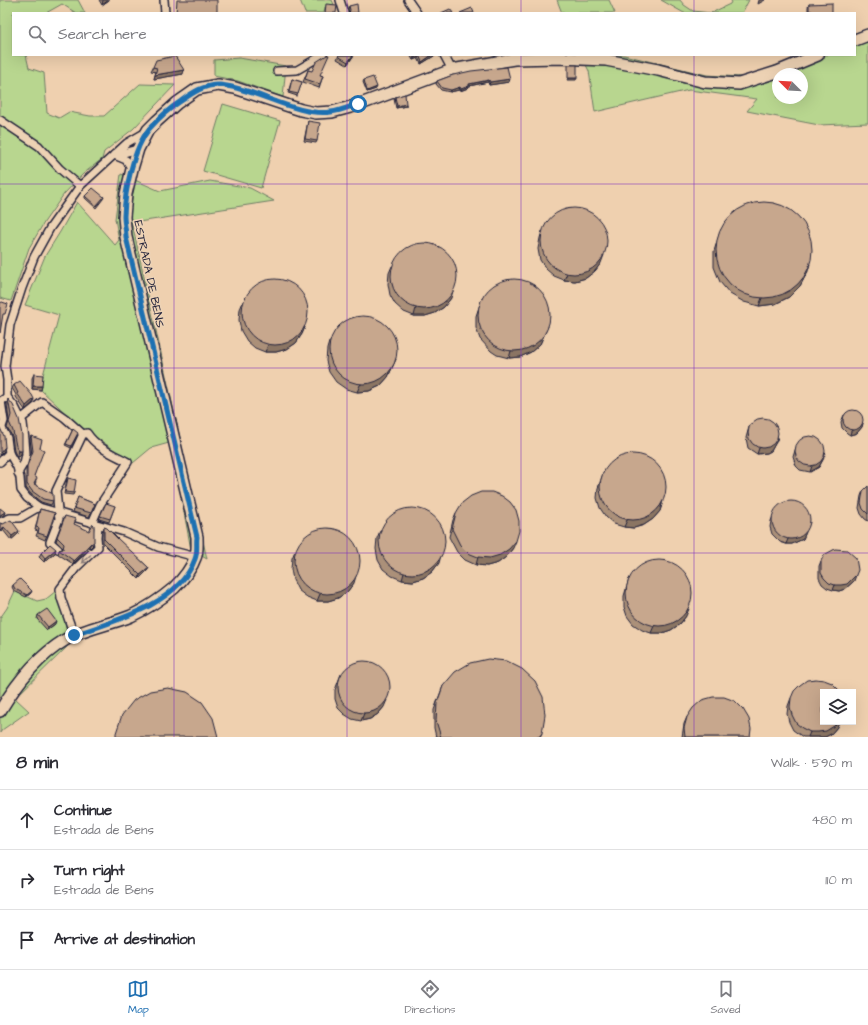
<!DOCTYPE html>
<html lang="en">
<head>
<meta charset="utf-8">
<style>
  :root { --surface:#fff; --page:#f2f2f3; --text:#2b2b33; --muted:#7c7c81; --line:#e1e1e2; --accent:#1f6fb2 }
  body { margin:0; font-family:"Architects Daughter",sans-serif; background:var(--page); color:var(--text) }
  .controls { position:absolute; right:12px; bottom:12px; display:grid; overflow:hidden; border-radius:0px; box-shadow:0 4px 16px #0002 }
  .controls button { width:36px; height:36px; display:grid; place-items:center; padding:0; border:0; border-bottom:1px solid var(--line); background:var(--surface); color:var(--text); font:20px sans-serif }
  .compass { position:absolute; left:772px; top:68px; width:36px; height:36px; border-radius:50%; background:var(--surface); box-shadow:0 4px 16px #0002; rotate:294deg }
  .stop { position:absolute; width:12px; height:12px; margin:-9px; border:3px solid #1f6fb2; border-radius:50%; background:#fff }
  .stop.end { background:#1f6fb2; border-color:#fff; box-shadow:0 1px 4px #0008 }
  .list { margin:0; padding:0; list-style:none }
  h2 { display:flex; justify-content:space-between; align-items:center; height:52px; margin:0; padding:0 16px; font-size:17px }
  h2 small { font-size:13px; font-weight:400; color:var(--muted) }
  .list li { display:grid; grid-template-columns:26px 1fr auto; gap:12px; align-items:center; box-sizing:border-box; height:60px; padding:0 16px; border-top:1px solid var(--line) }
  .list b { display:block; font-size:15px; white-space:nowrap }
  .list p { margin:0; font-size:13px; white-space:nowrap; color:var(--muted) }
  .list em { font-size:13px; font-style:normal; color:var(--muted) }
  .icon { flex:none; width:22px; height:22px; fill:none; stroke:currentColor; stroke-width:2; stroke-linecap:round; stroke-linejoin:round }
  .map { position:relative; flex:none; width:868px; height:737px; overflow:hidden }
  .search { position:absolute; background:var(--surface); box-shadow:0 4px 16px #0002; left:12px; right:12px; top:12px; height:44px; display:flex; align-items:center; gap:10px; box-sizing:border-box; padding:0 14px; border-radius:0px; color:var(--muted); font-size:15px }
  .sheet { height:232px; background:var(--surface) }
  nav { display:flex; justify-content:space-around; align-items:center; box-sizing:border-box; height:56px; border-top:1px solid var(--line); background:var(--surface); font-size:11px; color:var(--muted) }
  nav a { display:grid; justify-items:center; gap:2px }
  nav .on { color:var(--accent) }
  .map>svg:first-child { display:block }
  .green { fill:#b8d68f; stroke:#6d7c65; fill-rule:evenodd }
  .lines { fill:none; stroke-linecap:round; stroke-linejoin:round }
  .street-casing { stroke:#22223b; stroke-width:10 }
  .secondary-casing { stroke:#22223b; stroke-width:14 }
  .street { stroke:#edd2b4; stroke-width:7 }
  .secondary { stroke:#edd2b4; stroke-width:11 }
  .wall { fill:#ab9079; stroke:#22223b }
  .shaded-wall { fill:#8b7563; stroke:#22223b }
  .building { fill:#c7a78d; stroke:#22223b }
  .oneway { stroke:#887a78 }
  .route { stroke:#1f6fb2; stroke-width:5 }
  .grid { fill:none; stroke:#7b2cbf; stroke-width:1; stroke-opacity:0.55 }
  .labels { text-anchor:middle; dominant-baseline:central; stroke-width:3.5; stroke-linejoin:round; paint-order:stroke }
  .street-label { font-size:12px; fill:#22223b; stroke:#edd2b4 }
</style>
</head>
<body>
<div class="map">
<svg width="868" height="737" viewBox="0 0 868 737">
  <rect width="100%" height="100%" fill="#efd0af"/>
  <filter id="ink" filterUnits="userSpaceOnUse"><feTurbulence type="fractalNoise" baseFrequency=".025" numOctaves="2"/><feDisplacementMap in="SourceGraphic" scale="8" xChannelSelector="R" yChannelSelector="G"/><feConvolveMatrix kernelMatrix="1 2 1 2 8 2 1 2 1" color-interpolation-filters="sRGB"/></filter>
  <g filter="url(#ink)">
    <g class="green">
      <polygon points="0,0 78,0 85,13 76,13 62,4 46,13 13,13 13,55 26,55 29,68 44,73 47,113 59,118 69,112 90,116 104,116 140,84 175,85 133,129 104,152 102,159 83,174 64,194 45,221 29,248 11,301 0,298"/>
      <polygon points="300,0 332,0 336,9 325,7 324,13 305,13"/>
      <polygon points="557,0 609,0 615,13 562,13"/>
      <polygon points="661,0 680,0 684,5 693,11 711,13 730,4 732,0 749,0 742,13 684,13"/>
      <path d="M 868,29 L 868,123 L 819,125 L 747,111 L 757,99 L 689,90 L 595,112 L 589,71 L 581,55 L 624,55 L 707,75 L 742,77 L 771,69 L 800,55 L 855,55 L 855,33 ZM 778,74 L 802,74 L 802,98 L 778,98 Z"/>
      <polygon points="239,58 286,66 283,97 238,81 214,76 214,60"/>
      <polygon points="223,104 280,121 261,188 203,171"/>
      <polygon points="121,174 160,191 210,181 250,188 274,201 132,223 207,559 191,550 178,480 169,443 151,448 133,463 77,424 41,390 42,379 59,315 25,305 45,256 60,232 77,202 115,245 119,240 115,219"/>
      <path d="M 15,591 L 37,601 L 46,599 L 56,591 C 62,608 65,626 71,643 L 15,698 L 29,711 L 2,730 L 0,733 L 0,618 L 7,608 Z"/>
    </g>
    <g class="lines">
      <defs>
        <g id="street">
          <polyline points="164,0 165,13"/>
          <polyline points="340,0 344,13"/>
          <polyline points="408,0 417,13"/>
          <polyline points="444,55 452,70"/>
          <polyline points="277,71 297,70 323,55"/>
          <polyline points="0,120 39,146 60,169 80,186"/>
          <polyline points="114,155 126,160 132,169"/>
          <polyline points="116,155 138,149"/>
          <polyline points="21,419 42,402 65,418 83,434 56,491 59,519 50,542 58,549"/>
          <polyline points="0,425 7,438 9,453 17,467 20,478 21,490 27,498 39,507 124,532 158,547 196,557"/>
          <polyline points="2,427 4,421 1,401 7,397"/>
          <path d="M 83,434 L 87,433 C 97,448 113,454 128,462 L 100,505 L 92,523"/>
          <polyline points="0,462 9,453"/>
          <polyline points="18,473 24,463 26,454 25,440 23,423 15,407 7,397 7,380 5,366 10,325 22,288 34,257 50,228 80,186 127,143 146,132"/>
          <polyline points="0,522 10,518 20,518 39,507"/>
          <polyline points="74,635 61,598 60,589 76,568 98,547 97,537 98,526"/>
        </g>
        <g id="secondary">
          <polyline points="855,40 868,35"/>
          <path d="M 0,711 C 16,684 37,657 65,640 C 85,628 109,625 131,616 C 146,609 161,599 174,588 C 183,579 191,570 195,558 C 198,552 197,544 197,537 L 126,237 L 124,217 L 126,194 L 132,169 L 138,149 L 148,130 L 157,121 L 177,103 L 197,89 L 218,85 L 235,88 L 301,110 L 316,113 L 332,112 L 358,105 L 452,70 L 514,59 L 557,58 L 606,60 L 658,70 L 705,82 L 739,84 L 777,72 L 818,55"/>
        </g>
      </defs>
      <use href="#street" class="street-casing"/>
      <use href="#secondary" class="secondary-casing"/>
      <use href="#street" class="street"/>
      <use href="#secondary" class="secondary"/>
    </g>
    <g class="wall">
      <polygon points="99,0 109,0 102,5"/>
      <polygon points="809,4 832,13 808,13 808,7"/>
      <polygon points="349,6 358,13 349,13 348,9"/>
      <polygon points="339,55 354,55 347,65 337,59"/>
      <polygon points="410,55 435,55 434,56 421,64 418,58 413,60"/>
      <polygon points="153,67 183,74 154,79 156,72 151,71"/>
      <polygon points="308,70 323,76 319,88 303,82"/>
      <polygon points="453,75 509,82 489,85 488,82 469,86 468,88 460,91 459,90 450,92 441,90 436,84 437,81"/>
      <polygon points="292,79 302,82 297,96 288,93"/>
      <polygon points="364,80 376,89 367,92 363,82"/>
      <polygon points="395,97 406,104 406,106 396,108 394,99"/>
      <polygon points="308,121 317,141 316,143 304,141"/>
      <polygon points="85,196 104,197 103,199 96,208 85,198"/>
      <polygon points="721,229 808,271 800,286 789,297 775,304 759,306 744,302 730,294 720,282 714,267 714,251"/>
      <polygon points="542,231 601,263 595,271 586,278 575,281 564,280 554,276 546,269 540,260 538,249 540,238"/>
      <polygon points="392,266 451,298 444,307 435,313 425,316 414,316 404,312 395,304 390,295 388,284 389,273"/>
      <polygon points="482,298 548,326 545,333 540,344 531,352 520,357 509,358 497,355 491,351 480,339 476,328 476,316"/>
      <polygon points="243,302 305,327 302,334 296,343 287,349 276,352 265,352 255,348 247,341 241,331 239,320 240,309"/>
      <polygon points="329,342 396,359 388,377 380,386 369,391 357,392 346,389 336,382 329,372 326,361 327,349"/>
      <polygon points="34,374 42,386 41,390 32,389 32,378"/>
      <polygon points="14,385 33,403 25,410 16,397 16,395 12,388"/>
      <polygon points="8,399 20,456 17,457 14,451 12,436 7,428 9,421 7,404"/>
      <polygon points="844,415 863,423 862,427 857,433 850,435 847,433 842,428 841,422"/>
      <polygon points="749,427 778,437 776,442 771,451 767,453 757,454 748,448 746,438"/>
      <polygon points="73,429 77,435 71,448 65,445"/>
      <polygon points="31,436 40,448 34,477 36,482 35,484 53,501 51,505 41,502 31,494 26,488 26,470 32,455 30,439"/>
      <polygon points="796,447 824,458 819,467 810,472 800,470 796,466 793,457"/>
      <polygon points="604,471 663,501 660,511 653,519 644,525 634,528 624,527 614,524 606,517 600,508 597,498 598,488"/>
      <polygon points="67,479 74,493 73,495 64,494"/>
      <polygon points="868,486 868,521 865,519 861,514 859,508 861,496 863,491"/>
      <polygon points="78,497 95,504 89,517 73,512"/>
      <polygon points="115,506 109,522 99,519 100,516"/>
      <polygon points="40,509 55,513 45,540 36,536 38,531 35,530"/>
      <polygon points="456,513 513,548 506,557 498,563 487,566 476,565 465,560 457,552 449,537 453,520"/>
      <polygon points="65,516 74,524 93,545 90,548 89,547 73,564 58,554 59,550 63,549 63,548 56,541"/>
      <polygon points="773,516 808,527 803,539 792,544 786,544 780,542 772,534 770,527 771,521"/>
      <polygon points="0,523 18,534 11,540 3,530 0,532"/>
      <polygon points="104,527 149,568 147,571 139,579 103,543 103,531"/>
      <polygon points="380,531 439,563 432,572 423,578 413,581 402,580 392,576 383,569 378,560 376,549 377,538"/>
      <polygon points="295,551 354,583 347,592 338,598 328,601 317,601 307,597 298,590 293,580 291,569 292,558"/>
      <polygon points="41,553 55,553 44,562 39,557"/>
      <polygon points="821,561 854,581 845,589 839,591 833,590 827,588 822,584 819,578 819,566"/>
      <polygon points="629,579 686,616 680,624 671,630 662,633 651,633 642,630 633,624 627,616 624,607 624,596"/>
      <polygon points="13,585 31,593 26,597 14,591 12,587"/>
      <polygon points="38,615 55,624 47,630 37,619"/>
      <polygon points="341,674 384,707 378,714 370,719 361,721 352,719 344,714 338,708 335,699 335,690"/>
      <polygon points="443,686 542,733 540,737 436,737 434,728 434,710"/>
      <polygon points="791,698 837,727 831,734 825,737 803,737 800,735 793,730 789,722 787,714 788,706"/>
      <polygon points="687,717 750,737 682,737 684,724"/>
    </g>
    <g class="shaded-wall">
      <polygon points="103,0 109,0 102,5"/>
      <polygon points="759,0 765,0 758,4"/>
      <polygon points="353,55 354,55 347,65 348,62"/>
      <polygon points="419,55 418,58 413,60 414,58"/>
      <polygon points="432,55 435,55 434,56 421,64 422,62"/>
      <polygon points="184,70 183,74 154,79 155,75"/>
      <polygon points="568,78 577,78 576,80 567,80"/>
      <polygon points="510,79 509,82 489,85 490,82"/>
      <polygon points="489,80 488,82 469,86 468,88 460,91 461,89 469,84"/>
      <polygon points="377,87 376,89 367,92 367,91"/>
      <polygon points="460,87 459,90 450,92 451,90"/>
      <polygon points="406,104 406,106 396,108 397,106"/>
      <polygon points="604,255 601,263 595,271 586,278 575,281 564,280 567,273"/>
      <polygon points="810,264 808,271 800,286 789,297 775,304 759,306 762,298"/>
      <polygon points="453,291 451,298 444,307 435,313 425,316 414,316 416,308"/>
      <polygon points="548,326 545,333 540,344 531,352 520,357 509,358 511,351"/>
      <polygon points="305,327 302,334 296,343 287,349 276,352 265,352 268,345"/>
      <polygon points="396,359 388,377 380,386 369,391 357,392 360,385"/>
      <polygon points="33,386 42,386 41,390 32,389"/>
      <polygon points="34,399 33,403 25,410 26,406"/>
      <polygon points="863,423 862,427 857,433 850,435 851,431"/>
      <polygon points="778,437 776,442 771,451 767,453 757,454 759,448"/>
      <polygon points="5,447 4,451 0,455 0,453"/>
      <polygon points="19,451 22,451 20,456 17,457"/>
      <polygon points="826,453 819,467 810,472 812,466"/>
      <polygon points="662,504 660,511 653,519 644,525 634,528 624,527 627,520"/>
      <polygon points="5,512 4,515 0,517 0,515"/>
      <polygon points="810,522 803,539 792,544 786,544 788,539"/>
      <polygon points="4,527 3,530 0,532 0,530"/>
      <polygon points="19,531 18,534 11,540 12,536"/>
      <polygon points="516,541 513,548 506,557 498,563 487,566 476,565 478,557"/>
      <polygon points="91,543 89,547 73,564 74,561"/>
      <polygon points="56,549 55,553 44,562 45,558"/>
      <polygon points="441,555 439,563 432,572 423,578 413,581 402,580 404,573"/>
      <polygon points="149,568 147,571 139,579 140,575"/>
      <polygon points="856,575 854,581 845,589 839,591 833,590 835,585"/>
      <polygon points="356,576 354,583 347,592 338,598 328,601 317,601 320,594"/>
      <polygon points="32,591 31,593 26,597 27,595"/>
      <polygon points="689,609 686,616 680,624 671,630 662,633 651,633 654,626"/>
      <polygon points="56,621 55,624 47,630 48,627"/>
      <polygon points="387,700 384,707 378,714 370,719 361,721 364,713"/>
      <polygon points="838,722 839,722 837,727 831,734 825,737 808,737 810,732"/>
    </g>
    <g class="building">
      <polygon points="177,0 217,0 217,13 176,13"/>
      <polygon points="832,3 832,13 812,13 812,11 809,11 809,4"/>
      <polygon points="326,4 337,5 336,13 325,13"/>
      <polygon points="357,4 358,13 349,13 350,10 349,6"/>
      <polygon points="472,8 474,13 460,13"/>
      <polygon points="450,9 453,13 441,13"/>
      <polygon points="327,55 329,55 320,75 323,76 320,84 305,79 308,70 312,71 316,62"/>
      <polygon points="339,55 353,55 348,62 338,56"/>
      <polygon points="413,55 432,55 422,62 419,55 414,58"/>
      <polygon points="175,56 184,70 155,75 157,68 153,67 156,60"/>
      <rect x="568" y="65" width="9" height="13"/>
      <polygon points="507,67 510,79 490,82 489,80 469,84 469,86 461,89 460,87 451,90 442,88 437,81 453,75 471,71"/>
      <polygon points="373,77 377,87 367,91 364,80"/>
      <polygon points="292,79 302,82 298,94 289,92"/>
      <polygon points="405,94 406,104 397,106 395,97"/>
      <polygon points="308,121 320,123 317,141 305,139"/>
      <polygon points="93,188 104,197 96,206 85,196"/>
      <circle cx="764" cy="250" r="48"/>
      <circle cx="574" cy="241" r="33"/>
      <circle cx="424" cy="276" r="33"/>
      <circle cx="275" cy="312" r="33"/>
      <circle cx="514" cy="315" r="36"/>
      <polygon points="2,302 8,304 5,314 3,314 0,333 0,303"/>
      <circle cx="363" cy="350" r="34"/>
      <polygon points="34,374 43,375 42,386 33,386"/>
      <polygon points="20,381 32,395 34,399 26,406 17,393 18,393 14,385"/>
      <polygon points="8,399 13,405 19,419 22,435 22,451 19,451 16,446 13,431 9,422 11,415"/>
      <circle cx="853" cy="420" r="10"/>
      <circle cx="763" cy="433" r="15"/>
      <polygon points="0,428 4,436 5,447 0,453"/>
      <polygon points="73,429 78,433 71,446 66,444"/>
      <circle cx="810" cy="451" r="15"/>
      <polygon points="31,436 42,440 40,448 44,450 34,476 37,478 34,484 53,494 53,501 43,499 32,491 27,484 27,466 33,451"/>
      <circle cx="633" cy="487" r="33"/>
      <polygon points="68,478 76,480 74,493 65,492"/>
      <polygon points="868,486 868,514 863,509 861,503 863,491"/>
      <polygon points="481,492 492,492 502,496 510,502 516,510 519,521 519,531 516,541 509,549 500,555 490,558 478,557 468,553 460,545 452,529 456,513 462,503 471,496"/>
      <polygon points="78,497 95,504 91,513 74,508"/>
      <circle cx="791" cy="520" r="19"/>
      <polygon points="106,503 115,506 110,519 100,516"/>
      <circle cx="412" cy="541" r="33"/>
      <polygon points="0,508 5,512 0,515"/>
      <polygon points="40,509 55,513 47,536 38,533 39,528 36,527"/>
      <polygon points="65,516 76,519 74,524 89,531 93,524 94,525 94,542 91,544 91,543 74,561 59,550 63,549 64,544 57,537"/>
      <polygon points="11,520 19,531 12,536 4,527 0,530 0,523 3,524"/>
      <polygon points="104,527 107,528 117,538 149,568 140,575 104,539"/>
      <circle cx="327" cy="561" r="33"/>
      <polygon points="50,544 56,549 45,558 41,553"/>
      <polygon points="835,549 847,550 856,558 858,570 856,575 847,584 841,585 835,585 829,583 824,578 821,573 821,561 824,555"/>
      <circle cx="659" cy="593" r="33"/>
      <polygon points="20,579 32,591 27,595 15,589 13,585"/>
      <polygon points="47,609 56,621 48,627 38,615"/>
      <polygon points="488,659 506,661 522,669 535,681 543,697 545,715 542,733 539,737 441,737 436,721 437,703 443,686 455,672 470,663"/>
      <circle cx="364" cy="687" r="26"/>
      <polygon points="816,679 824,680 832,683 838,689 840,692 823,692 823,722 838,722 834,726 826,731 818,732 810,732 802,728 796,723 792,715 790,707 791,698 794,691 800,685 807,680"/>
      <polygon points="168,688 187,692 202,702 213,718 218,737 116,737 116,733 122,715 134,700 150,691"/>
      <polygon points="713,697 724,697 735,701 743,709 749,719 751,729 750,737 685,737 684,728 687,717 693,708 702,700"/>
    </g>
    <defs><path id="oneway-shaft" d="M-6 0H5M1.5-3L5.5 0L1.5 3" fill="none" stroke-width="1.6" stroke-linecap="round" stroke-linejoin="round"/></defs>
    <use class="oneway" href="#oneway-shaft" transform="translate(86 559) rotate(138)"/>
  </g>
  <g class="lines" filter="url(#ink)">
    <path class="route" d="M 74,635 C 115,621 179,604 195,559 C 198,552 196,544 197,537 L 126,237 C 126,230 124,223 124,216 C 125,190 133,149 149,129 C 158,119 170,108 181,101 C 192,93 205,84 220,85 C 255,88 297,117 331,112 C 340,111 349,107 358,104"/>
  </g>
  <path class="grid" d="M 174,0 L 174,13M 347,0 L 347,13M 521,0 L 521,13M 694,0 L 694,13M 174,55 L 174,737M 347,55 L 347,737M 521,55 L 521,737M 694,55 L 694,737M 0,184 L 868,184M 0,368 L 868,368M 0,553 L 868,553"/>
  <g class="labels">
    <g class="street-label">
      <text transform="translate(149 274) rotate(78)">ESTRADA DE BENS</text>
    </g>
  </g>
</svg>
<div class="controls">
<button><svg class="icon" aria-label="layers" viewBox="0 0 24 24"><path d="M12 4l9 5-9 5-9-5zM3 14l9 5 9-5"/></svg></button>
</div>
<svg class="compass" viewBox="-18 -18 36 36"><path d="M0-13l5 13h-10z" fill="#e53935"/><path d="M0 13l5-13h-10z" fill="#7c7c81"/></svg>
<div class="stop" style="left:358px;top:104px"></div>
<div class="stop end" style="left:74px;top:635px"></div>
<div class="search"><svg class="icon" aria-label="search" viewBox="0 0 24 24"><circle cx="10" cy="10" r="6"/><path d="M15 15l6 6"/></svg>Search here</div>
</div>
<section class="sheet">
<h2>8 min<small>Walk · 590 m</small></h2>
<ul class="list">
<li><svg class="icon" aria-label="ahead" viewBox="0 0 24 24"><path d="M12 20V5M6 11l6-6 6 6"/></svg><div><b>Continue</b><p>Estrada de Bens</p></div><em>480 m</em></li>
<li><svg class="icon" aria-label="right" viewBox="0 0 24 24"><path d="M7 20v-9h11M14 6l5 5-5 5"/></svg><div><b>Turn right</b><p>Estrada de Bens</p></div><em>110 m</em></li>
<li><svg class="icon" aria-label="arrive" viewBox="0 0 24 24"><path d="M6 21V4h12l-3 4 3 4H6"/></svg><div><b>Arrive at destination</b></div></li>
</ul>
</section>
<nav>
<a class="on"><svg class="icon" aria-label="map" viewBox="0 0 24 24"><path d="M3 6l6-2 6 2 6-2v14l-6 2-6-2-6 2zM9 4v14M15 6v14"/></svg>Map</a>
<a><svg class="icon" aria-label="directions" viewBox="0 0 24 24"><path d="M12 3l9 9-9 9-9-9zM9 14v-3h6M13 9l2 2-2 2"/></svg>Directions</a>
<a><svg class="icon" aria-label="saved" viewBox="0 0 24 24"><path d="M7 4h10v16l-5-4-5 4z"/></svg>Saved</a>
</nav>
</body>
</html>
